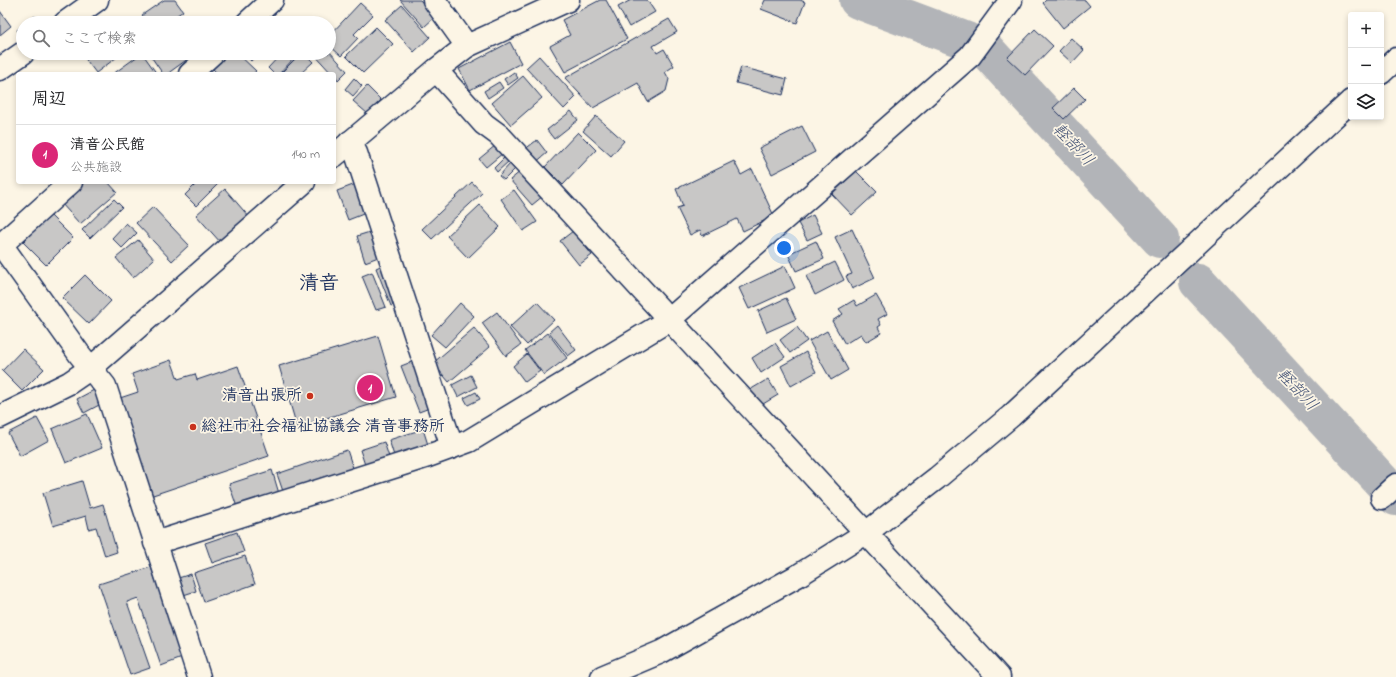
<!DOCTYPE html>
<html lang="ja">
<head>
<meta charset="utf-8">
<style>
  :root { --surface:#fff; --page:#f2f2f2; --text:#202124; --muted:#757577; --line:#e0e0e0; --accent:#db2777 }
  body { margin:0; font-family:"Indie Flower","Klee One",sans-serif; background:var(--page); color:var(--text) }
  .controls { position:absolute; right:12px; top:12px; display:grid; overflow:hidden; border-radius:4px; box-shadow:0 2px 6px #0003 }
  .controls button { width:36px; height:36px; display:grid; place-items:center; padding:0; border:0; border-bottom:1px solid var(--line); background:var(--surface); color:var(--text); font:20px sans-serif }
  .you { position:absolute; left:784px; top:248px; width:14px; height:14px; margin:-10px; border:3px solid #fff; border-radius:50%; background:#1a73e8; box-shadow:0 0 0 6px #1a73e833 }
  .badge { display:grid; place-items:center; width:26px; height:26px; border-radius:50%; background:var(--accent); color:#fff; font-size:13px; font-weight:700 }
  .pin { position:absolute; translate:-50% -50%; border:2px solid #fff; box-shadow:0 1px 4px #0006 }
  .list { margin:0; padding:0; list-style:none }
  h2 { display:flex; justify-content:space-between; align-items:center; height:52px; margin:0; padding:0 16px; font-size:17px }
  h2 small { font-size:13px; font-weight:400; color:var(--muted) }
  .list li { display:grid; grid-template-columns:26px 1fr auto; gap:12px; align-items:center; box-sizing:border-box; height:60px; padding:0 16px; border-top:1px solid var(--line) }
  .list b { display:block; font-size:15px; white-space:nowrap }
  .list p { margin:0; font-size:13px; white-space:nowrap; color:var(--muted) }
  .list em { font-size:13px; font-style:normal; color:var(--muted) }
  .icon { flex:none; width:22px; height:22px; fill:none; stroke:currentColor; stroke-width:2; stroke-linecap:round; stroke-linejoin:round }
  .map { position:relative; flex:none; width:1396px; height:677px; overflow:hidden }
  .search { position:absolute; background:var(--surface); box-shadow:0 2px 6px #0003; left:16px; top:16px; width:320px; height:44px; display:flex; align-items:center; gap:10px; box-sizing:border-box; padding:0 14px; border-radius:22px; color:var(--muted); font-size:15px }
  .panel { position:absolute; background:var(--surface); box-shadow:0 2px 6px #0003; left:16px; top:72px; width:320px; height:112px; border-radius:4px }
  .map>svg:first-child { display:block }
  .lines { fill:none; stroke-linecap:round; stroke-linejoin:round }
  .river { stroke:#b2b4b8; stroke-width:38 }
  .building { fill:#c8c7c6; stroke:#1b2f5e }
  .minor-casing { stroke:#1b2f5e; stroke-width:25 }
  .minor { stroke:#fcf5e5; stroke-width:22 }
  .poi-dot { fill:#c8321e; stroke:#fcf5e5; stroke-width:1.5 }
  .labels { text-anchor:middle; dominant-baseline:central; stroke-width:3.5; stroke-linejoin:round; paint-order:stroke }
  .poi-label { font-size:16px; font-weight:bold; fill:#1b2f5e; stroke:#fcf5e5; text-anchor:end }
  .water-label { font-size:17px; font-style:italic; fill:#485779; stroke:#fcf5e5 }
  .district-label { font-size:20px; font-weight:bold; fill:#1b2f5e; stroke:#fcf5e5 }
</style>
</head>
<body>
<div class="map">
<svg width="1396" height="677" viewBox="0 0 1396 677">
  <rect width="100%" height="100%" fill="#fcf5e5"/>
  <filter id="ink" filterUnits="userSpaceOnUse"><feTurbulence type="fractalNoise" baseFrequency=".025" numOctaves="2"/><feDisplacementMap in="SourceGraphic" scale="8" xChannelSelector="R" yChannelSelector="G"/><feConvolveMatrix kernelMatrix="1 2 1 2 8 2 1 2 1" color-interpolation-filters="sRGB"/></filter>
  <g filter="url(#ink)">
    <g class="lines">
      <g class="river">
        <polyline points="858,0 967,41"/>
        <polyline points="986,50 1160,239"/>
        <polyline points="1198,282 1396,497"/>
      </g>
    </g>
    <g class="building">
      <polygon points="164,0 175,0 183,11 166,23 148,23 142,15"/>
      <polygon points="400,0 420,0 435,17 424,27"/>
      <polygon points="600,0 606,0 627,39 565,72 550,46 570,35 562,20"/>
      <polygon points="631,0 647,0 655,12 629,27 618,7"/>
      <polygon points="765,0 800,0 805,2 797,23 761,9"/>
      <polygon points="1046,0 1085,0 1090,6 1063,28 1043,3"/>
      <polygon points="360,3 373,15 354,34 358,38 341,56 329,45 329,36"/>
      <polygon points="402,5 430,37 414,52 385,20"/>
      <polygon points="0,11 11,26 0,35"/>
      <polygon points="272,15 280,23 264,23"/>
      <polygon points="35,16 40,23 26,23"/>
      <polygon points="669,19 677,32 653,46 657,53 664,49 674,66 665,72 669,79 666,91 648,102 638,83 593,108 565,78"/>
      <polygon points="23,25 23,38 17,30"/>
      <polygon points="376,27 393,44 363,73 346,56"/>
      <polygon points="1035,29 1053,46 1025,75 1007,58"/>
      <polygon points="1071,38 1084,50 1072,63 1059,51"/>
      <polygon points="510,42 521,63 470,90 459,69"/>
      <polygon points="329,51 347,71 338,80 334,74 332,74 313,53 329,53"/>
      <polygon points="81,53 121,53 121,54 96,73"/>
      <polygon points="142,53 157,74 113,74"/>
      <polygon points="153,53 196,53 167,74 163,74 150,55"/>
      <polygon points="224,53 237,53 256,71 253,74 218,74 211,67"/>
      <polygon points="243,53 267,53 262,58 257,54 251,61"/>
      <polygon points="282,53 299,53 279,74 274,74 268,68"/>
      <polygon points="301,53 304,53 313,62 300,74 280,74"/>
      <polygon points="539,56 576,97 564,109 526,68"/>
      <polygon points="741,67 787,79 783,95 736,83"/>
      <polygon points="514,72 518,78 508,85 504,79"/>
      <polygon points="523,76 542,98 511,125 492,103"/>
      <polygon points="354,78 362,86 353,96 345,89"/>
      <polygon points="499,82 503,88 488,98 484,91"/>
      <polygon points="367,86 381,100 368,114 353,101"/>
      <polygon points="1074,88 1085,99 1064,119 1053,108"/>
      <polygon points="571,111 578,120 554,139 547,130"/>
      <polygon points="596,116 624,141 611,156 583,131"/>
      <polygon points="802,126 815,152 772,174 759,148"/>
      <polygon points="578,132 596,150 563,185 545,167"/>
      <polygon points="537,140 547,153 535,163 524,150"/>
      <polygon points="496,145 503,153 486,167 479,159"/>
      <polygon points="505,157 509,161 497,172 494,168"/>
      <polygon points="734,161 741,175 752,169 774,216 743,231 737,219 702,236 700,230 690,235 677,208 683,206 676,189"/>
      <polygon points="510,164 515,169 504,180 499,176"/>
      <polygon points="521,171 543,196 532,205 510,180"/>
      <polygon points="856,171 877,192 852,215 832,194"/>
      <polygon points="84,182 108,182 117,192 80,224 61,203"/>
      <polygon points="198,182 216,182 218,184 196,206 185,195"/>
      <polygon points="361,182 371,211 348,220 337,191"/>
      <polygon points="472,182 482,193 432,239 422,229"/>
      <polygon points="225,189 250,218 221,243 196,215"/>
      <polygon points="514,190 537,222 523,231 501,199"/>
      <polygon points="114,199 122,207 90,238 82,230"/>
      <polygon points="480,205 500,227 468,258 447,236"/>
      <polygon points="153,207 189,245 172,261 136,223"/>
      <polygon points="50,215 73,238 46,265 23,242"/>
      <polygon points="813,215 822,233 807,240 798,223"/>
      <polygon points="126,223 137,233 122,248 112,238"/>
      <polygon points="852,229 875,278 852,289 846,276 852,274 835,237"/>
      <polygon points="373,231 381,256 365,262 357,236"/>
      <polygon points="573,231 592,255 579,265 560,241"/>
      <polygon points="138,240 154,259 133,278 116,258"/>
      <polygon points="816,241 824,259 796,271 788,254"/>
      <polygon points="835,262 844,280 815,295 806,276"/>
      <polygon points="385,264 400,302 391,306 376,268"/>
      <polygon points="785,266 795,288 749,309 739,288"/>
      <polygon points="372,272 386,307 376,310 362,276"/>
      <polygon points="85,275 111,301 89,324 62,298"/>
      <polygon points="876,295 887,314 878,319 881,325 878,327 881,333 866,342 861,334 845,344 832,321 843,314 839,309 854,300 857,306"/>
      <polygon points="786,298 796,319 767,332 758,311"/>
      <polygon points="537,302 554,320 527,345 510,327"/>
      <polygon points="460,303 474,316 445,347 431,335"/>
      <polygon points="497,312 521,345 506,356 482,323"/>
      <polygon points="557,325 576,350 568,356 549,332"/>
      <polygon points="797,327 807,341 790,353 780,340"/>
      <polygon points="474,328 490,347 449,382 433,363"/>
      <polygon points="827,331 848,370 831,380 809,341"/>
      <polygon points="548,333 567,358 544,375 525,350"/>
      <polygon points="378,336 396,397 297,427 279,366"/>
      <polygon points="775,343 785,357 761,373 752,358"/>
      <polygon points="23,349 44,369 22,391 2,371"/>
      <polygon points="806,352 816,372 791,386 781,366"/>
      <polygon points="527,354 540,371 525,382 513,366"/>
      <polygon points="171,360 178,379 195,374 197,380 238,366 269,456 150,496 117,399 138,392 132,374"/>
      <polygon points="414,361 432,407 419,412 401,366"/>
      <polygon points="471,375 477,387 458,397 452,385"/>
      <polygon points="768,379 778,395 758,407 748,391"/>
      <polygon points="94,390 101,404 84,413 77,399"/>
      <polygon points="476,392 480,399 468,405 464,398"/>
      <polygon points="87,414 102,448 66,463 52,429"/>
      <polygon points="37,418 49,440 20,456 8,433"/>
      <polygon points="423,429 429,448 395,459 389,440"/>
      <polygon points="384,442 390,460 366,468 360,450"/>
      <polygon points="347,450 355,474 285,497 277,474"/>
      <polygon points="272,470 280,497 238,510 229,484"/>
      <polygon points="82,481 90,508 103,504 117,552 105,556 96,527 89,529 86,516 53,526 43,493"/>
      <polygon points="237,532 244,552 212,563 205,543"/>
      <polygon points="245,556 255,584 204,602 194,573"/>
      <polygon points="151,567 182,658 161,666 138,598 127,602 150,668 130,675 99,584"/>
      <polygon points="191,574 196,591 177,597 172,580"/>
    </g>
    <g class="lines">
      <defs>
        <g id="minor">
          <polyline points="434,0 467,46"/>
          <polyline points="65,23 97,0"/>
          <polyline points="247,23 272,0"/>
          <polyline points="0,69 23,53"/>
          <polyline points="436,70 484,124 499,135 999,677"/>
          <polyline points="1381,73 1396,59"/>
          <polyline points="190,74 213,53"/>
          <polyline points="350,142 356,153 452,447"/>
          <polyline points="334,156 436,70 467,46 568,0"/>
          <polyline points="0,243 80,355 105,386 199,677"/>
          <polyline points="1,245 71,182"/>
          <polyline points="0,417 69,383 91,368 304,182"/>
          <polyline points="1382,498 1396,485"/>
          <polyline points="155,543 428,456 469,441 669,320 970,56 1011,0"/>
          <polyline points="602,677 661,652 799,575 866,533 937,478 1011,416 1351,101"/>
        </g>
      </defs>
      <use href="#minor" class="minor-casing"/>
      <use href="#minor" class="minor"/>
    </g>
  </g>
  <g class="poi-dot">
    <circle cx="310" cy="396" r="4"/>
    <circle cx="193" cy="427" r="4"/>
  </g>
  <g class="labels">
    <g class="poi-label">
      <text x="302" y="396">清音出張所</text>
      <text x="201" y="427" text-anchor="start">総社市社会福祉協議会 清音事務所</text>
    </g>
    <g class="water-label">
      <text transform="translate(1073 145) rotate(47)">軽部川</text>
      <text transform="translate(1297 390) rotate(47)">軽部川</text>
    </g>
    <g class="district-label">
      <text x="319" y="284">清音</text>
    </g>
  </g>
</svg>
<div class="controls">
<button>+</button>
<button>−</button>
<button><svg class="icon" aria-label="layers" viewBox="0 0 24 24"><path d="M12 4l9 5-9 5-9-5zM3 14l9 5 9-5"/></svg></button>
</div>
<div class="you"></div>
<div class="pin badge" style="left:370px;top:388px">1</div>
<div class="search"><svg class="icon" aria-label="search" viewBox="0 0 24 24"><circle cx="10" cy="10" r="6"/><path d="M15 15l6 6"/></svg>ここで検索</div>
<section class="panel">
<h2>周辺<small></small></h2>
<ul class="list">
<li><span class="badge">1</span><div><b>清音公民館</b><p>公共施設</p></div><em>140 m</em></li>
</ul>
</section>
</div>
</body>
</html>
